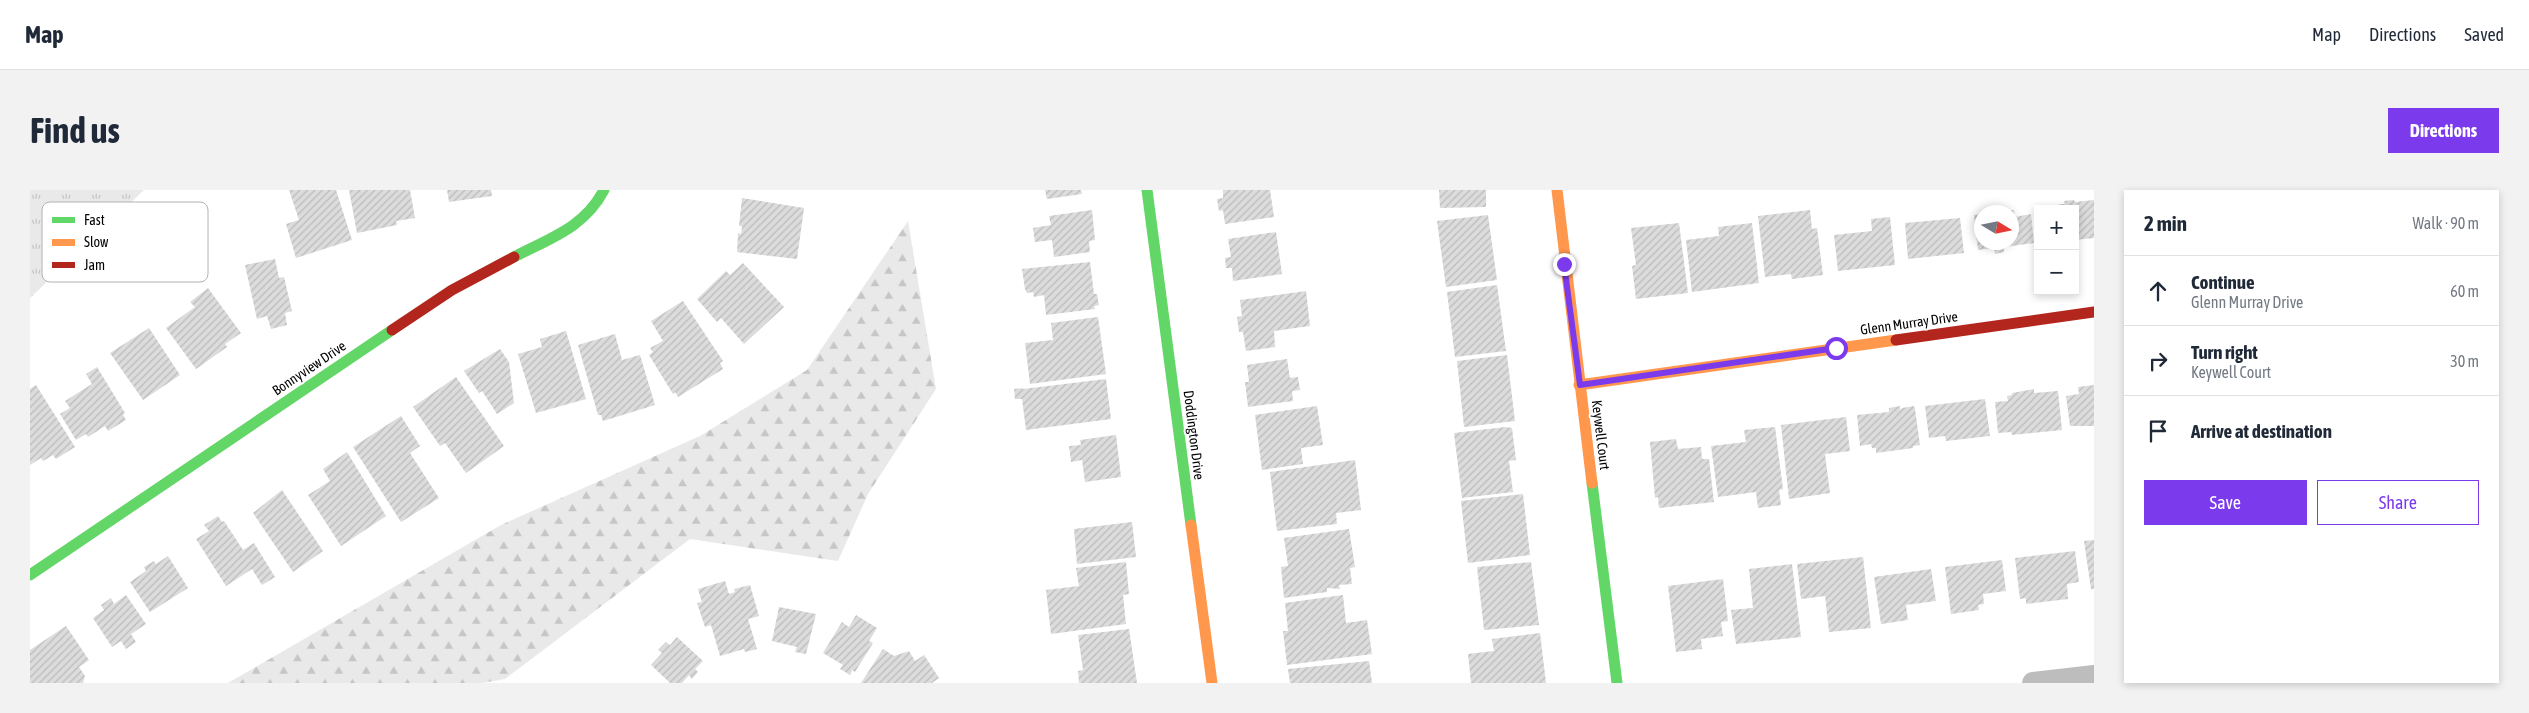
<!DOCTYPE html>
<html lang="en">
<head>
<meta charset="utf-8">
<style>
  :root { --surface:#fff; --page:#f2f2f3; --text:#1f2937; --muted:#747a83; --line:#e0e1e3; --accent:#7c3aed }
  body { margin:0; font-family:"Asap Condensed",sans-serif; background:var(--page); color:var(--text) }
  .controls { position:absolute; right:15px; top:15px; display:grid; overflow:hidden; border-radius:0px; box-shadow:0 2px 8px #0003 }
  .controls button { width:45px; height:45px; display:grid; place-items:center; padding:0; border:0; border-bottom:1px solid var(--line); background:var(--surface); color:var(--text); font:25px sans-serif }
  .compass { position:absolute; left:1944px; top:15px; width:45px; height:45px; border-radius:50%; background:var(--surface); box-shadow:0 2px 8px #0003; rotate:100deg }
  .stop { position:absolute; width:15px; height:15px; margin:-11px; border:4px solid #7c3aed; border-radius:50%; background:#fff }
  .stop.end { background:#7c3aed; border-color:#fff; box-shadow:0 1px 5px #0008 }
  .list { margin:0; padding:0; list-style:none }
  h2 { display:flex; justify-content:space-between; align-items:center; height:65px; margin:0; padding:0 20px; font-size:21px }
  h2 small { font-size:16px; font-weight:400; color:var(--muted) }
  .list li { display:grid; grid-template-columns:32px 1fr auto; gap:15px; align-items:center; box-sizing:border-box; height:70px; padding:0 20px; border-top:1px solid var(--line) }
  .list b { display:block; font-size:19px; white-space:nowrap }
  .list p { margin:0; font-size:16px; white-space:nowrap; color:var(--muted) }
  .list em { font-size:16px; font-style:normal; color:var(--muted) }
  .actions { display:flex; gap:10px; padding:15px 20px }
  .actions a { flex:1; padding:11px 0; border:1px solid var(--accent); border-radius:0px; text-align:center; font-size:18px; color:var(--accent) }
  .actions .main { background:var(--accent); color:#fff }
  .icon { flex:none; width:28px; height:28px; fill:none; stroke:currentColor; stroke-width:2; stroke-linecap:round; stroke-linejoin:round }
  .map { position:relative; flex:none; width:2064px; height:493px; overflow:hidden; border-radius:0px }
  header { display:flex; align-items:center; gap:30px; box-sizing:border-box; height:70px; padding:0 25px; background:var(--surface); border-bottom:1px solid var(--line) }
  header strong { font-size:24px }
  nav { display:flex; gap:28px; margin-inline-start:auto; font-size:18px }
  .intro { display:flex; align-items:center; justify-content:space-between; box-sizing:border-box; height:120px; padding:0 30px }
  h1 { margin:0; font-size:35px }
  .button { padding:12px 22px; border-radius:0px; background:var(--accent); color:#fff; font-size:18px; font-weight:700 }
  main { display:flex; gap:30px; padding:0 30px }
  aside { flex:1; background:var(--surface); border-radius:0px; box-shadow:0 2px 8px #0003 }
  .map>svg:first-child { display:block }
  .forest { fill:url(#forest-firs) }
  .park { fill:url(#park-tufts) }
  .building { fill:url(#building-hatch) }
  .lines { fill:none; stroke-linecap:round; stroke-linejoin:round }
  .street { stroke:#bdbdbd; stroke-width:22 }
  .fast { stroke:#63d668; stroke-width:11 }
  .slow { stroke:#ff974d; stroke-width:11 }
  .jam { stroke:#b3261e; stroke-width:11 }
  .route { stroke:#7c3aed; stroke-width:6 }
  .labels { text-anchor:middle; dominant-baseline:central; stroke-width:4; stroke-linejoin:round; paint-order:stroke }
  .street-label { font-size:14px; fill:#000; stroke:#fff }
  .key { fill:#fff; stroke:#b2b2b2; stroke-width:1 }
  .key-label { font-size:14px; fill:#000 }
</style>
</head>
<body>
<header>
<strong>Map</strong>
<nav><a>Map</a><a>Directions</a><a>Saved</a></nav>
</header>
<div class="intro"><h1>Find us</h1><a class="button">Directions</a></div>
<main>
<div class="map">
<svg width="2064" height="493" viewBox="0 0 2064 493">
  <defs>
    <pattern id="forest-firs" width="22" height="20" patternUnits="userSpaceOnUse" patternTransform="scale(1.25)"><rect width="22" height="20" fill="#e9e9e9"/><path d="M5 1l3.5 6h-7zM16 11l3.5 6h-7z" fill="#c6c6c6"/></pattern>
    <pattern id="park-tufts" width="24" height="20" patternUnits="userSpaceOnUse" patternTransform="scale(1.25)"><rect width="24" height="20" fill="#e9e9e9"/><path d="M3 7l-1-3M5 7V3M7 7l1-3M15 17l-1-3M17 17v-4M19 17l1-3" fill="none" stroke="#c6c6c6"/></pattern>
    <pattern id="building-hatch" width="6" height="6" patternUnits="userSpaceOnUse" patternTransform="scale(1.25)"><rect width="6" height="6" fill="#dcdcdc"/><path d="M-1 1l2-2M0 6l6-6M5 7l2-2" fill="none" stroke="#bbb"/></pattern>
  </defs>
  <rect width="100%" height="100%" fill="#fff"/>
  <polygon class="forest" points="878,31 906,199 838,304 808,371 660,349 475,489 452,493 198,493 471,335 670,246 777,180"/>
  <polygon class="park" points="0,0 114,0 0,108"/>
  <g class="building">
    <polygon points="259,0 306,0 322,50 266,68 256,34 269,30"/>
    <polygon points="319,0 380,0 385,28 366,31 367,35 327,43"/>
    <polygon points="417,0 461,0 462,6 419,12"/>
    <polygon points="1015,0 1051,0 1052,4 1017,9"/>
    <polygon points="1193,0 1240,0 1244,27 1195,34 1193,20 1189,21 1187,9 1193,8"/>
    <polygon points="1409,0 1456,0 1456,17 1410,18"/>
    <polygon points="712,8 774,18 767,69 707,62 708,43 711,44 712,36 709,36"/>
    <polygon points="2044,10 2045,12 2064,10 2064,48 2045,50 2045,19 2030,19 2029,14 2035,14 2034,11"/>
    <polygon points="1062,20 1065,50 1059,51 1060,62 1024,67 1022,50 1005,52 1003,38 1021,35 1019,26"/>
    <polygon points="1780,20 1782,39 1787,38 1793,85 1762,89 1761,84 1735,87 1728,26"/>
    <polygon points="1984,20 1985,27 2001,24 2004,53 1974,57 1974,62 1965,64 1964,58 1948,60 1944,25 1952,24 1952,52 1982,52 1982,22 1975,21"/>
    <polygon points="1458,25 1467,90 1416,97 1407,31"/>
    <polygon points="1860,27 1865,75 1808,81 1804,45 1842,41 1841,29"/>
    <polygon points="1930,28 1934,63 1878,69 1875,33"/>
    <polygon points="1649,33 1658,103 1606,109 1602,76 1606,75 1601,38"/>
    <polygon points="1722,33 1729,93 1662,102 1656,50 1689,46 1688,37"/>
    <polygon points="1246,42 1252,84 1203,91 1202,78 1196,78 1195,68 1201,67 1198,49"/>
    <polygon points="245,69 249,88 254,87 262,121 255,123 257,135 241,139 237,126 227,129 215,75"/>
    <polygon points="1060,72 1064,104 1067,104 1069,115 1064,116 1065,119 1016,125 1014,105 1004,107 1003,102 997,103 995,99 992,79"/>
    <polygon points="713,73 754,117 714,154 691,128 687,132 667,109 696,81 700,85"/>
    <polygon points="1467,95 1476,161 1425,167 1417,102"/>
    <polygon points="178,98 211,143 195,154 197,157 166,179 136,138 165,117 160,112"/>
    <polygon points="1276,101 1280,136 1244,141 1245,157 1216,161 1213,142 1209,142 1207,127 1212,126 1210,110"/>
    <polygon points="653,111 693,171 690,173 693,179 648,207 645,202 643,204 619,165 623,162 620,158 633,151 621,131"/>
    <polygon points="1068,127 1076,184 1000,194 995,153 1023,150 1021,133"/>
    <polygon points="119,138 150,185 113,210 80,163"/>
    <polygon points="536,141 556,209 506,223 488,164 512,157 510,149"/>
    <polygon points="585,144 592,170 610,165 625,215 573,231 571,225 568,225 548,155"/>
    <polygon points="470,159 479,172 484,213 467,224 452,201 449,203 434,181"/>
    <polygon points="1477,165 1485,231 1434,237 1427,171"/>
    <polygon points="1257,169 1260,188 1268,187 1270,200 1262,201 1263,211 1218,217 1215,192 1219,192 1217,175"/>
    <polygon points="67,177 95,223 93,225 96,230 78,241 75,236 58,247 56,244 46,250 30,224 40,218 35,211 62,194 56,184"/>
    <polygon points="426,187 474,256 436,283 415,253 410,256 383,217"/>
    <polygon points="1076,189 1081,229 996,240 992,209 985,209 984,199 992,198 993,199"/>
    <polygon points="6,195 45,257 26,269 23,265 13,271 11,268 0,275 0,199"/>
    <polygon points="2064,195 2064,236 2040,236 2036,206 2049,204 2048,197"/>
    <polygon points="2004,199 2004,203 2028,201 2032,240 1982,245 1981,242 1968,243 1965,212 1978,211 1977,206 1982,205 1982,203"/>
    <polygon points="1955,209 1960,246 1916,251 1915,246 1899,248 1895,216"/>
    <polygon points="1287,216 1293,255 1271,258 1273,274 1232,280 1225,225"/>
    <polygon points="1870,216 1870,220 1872,218 1884,216 1885,219 1890,255 1883,256 1883,258 1846,263 1846,258 1842,258 1841,254 1830,256 1827,225 1859,222 1859,218"/>
    <polygon points="371,226 390,256 380,263 409,308 371,332 323,257"/>
    <polygon points="1816,227 1820,261 1795,264 1800,303 1759,309 1751,235"/>
    <polygon points="1475,237 1482,238 1486,270 1479,271 1483,302 1432,308 1424,243"/>
    <polygon points="1745,237 1753,299 1749,300 1751,315 1728,318 1726,302 1688,307 1681,256 1716,252 1714,240"/>
    <polygon points="1086,245 1091,287 1055,292 1052,270 1041,272 1039,256 1051,255 1050,250"/>
    <polygon points="1646,249 1648,259 1671,257 1672,269 1679,269 1684,312 1629,318 1628,307 1625,308 1620,252"/>
    <polygon points="317,262 356,326 311,356 278,305 300,291 293,279"/>
    <polygon points="1325,270 1331,320 1306,323 1307,334 1247,341 1240,282"/>
    <polygon points="252,300 293,361 263,382 223,323"/>
    <polygon points="1493,304 1500,365 1438,373 1431,311"/>
    <polygon points="188,326 192,332 194,331 213,360 224,353 245,387 232,395 222,379 196,396 166,349 179,341 174,335"/>
    <polygon points="1102,332 1106,367 1047,374 1044,339"/>
    <polygon points="1319,339 1325,377 1320,378 1322,394 1309,395 1310,399 1297,398 1297,402 1254,408 1251,377 1258,376 1254,348"/>
    <polygon points="2064,350 2064,399 2061,399 2054,351"/>
    <polygon points="2045,361 2049,392 2037,394 2038,409 1996,414 1996,408 1990,409 1985,368"/>
    <polygon points="138,366 158,398 120,422 100,392 116,381 114,377 124,371 126,374"/>
    <polygon points="1833,367 1841,438 1799,442 1795,406 1771,409 1767,374"/>
    <polygon points="1972,370 1976,401 1953,404 1954,414 1948,415 1949,420 1921,424 1915,377"/>
    <polygon points="1096,372 1099,404 1093,405 1096,434 1021,444 1016,400 1049,396 1046,378"/>
    <polygon points="1501,372 1509,435 1454,440 1447,377"/>
    <polygon points="1762,374 1771,447 1706,454 1701,420 1723,418 1719,379"/>
    <polygon points="1901,379 1906,411 1876,415 1878,430 1851,434 1844,387"/>
    <polygon points="1693,389 1698,431 1691,432 1693,446 1671,449 1672,459 1646,462 1638,396"/>
    <polygon points="695,391 699,404 705,402 704,399 720,395 729,426 718,429 727,459 715,462 714,459 690,466 681,435 675,437 667,413 672,412 668,399"/>
    <polygon points="96,405 116,434 101,444 106,452 96,459 91,451 82,457 63,428 74,420 71,415 81,408 84,414"/>
    <polygon points="1313,405 1316,433 1337,430 1342,464 1257,475 1253,441 1258,441 1255,413"/>
    <polygon points="749,417 786,424 776,464 765,462 767,457 742,451"/>
    <polygon points="826,425 847,438 839,451 843,453 825,482 822,480 820,485 810,479 813,475 793,463 812,432 819,437"/>
    <polygon points="36,436 59,470 49,477 55,486 53,493 0,493 0,460"/>
    <polygon points="1099,439 1107,493 1049,493 1048,481 1053,480 1048,445"/>
    <polygon points="1510,443 1516,493 1441,493 1438,464 1464,461 1462,449"/>
    <polygon points="647,447 673,471 665,479 668,482 662,489 659,485 652,493 640,493 621,475 632,463 628,460 636,452 640,455"/>
    <polygon points="853,459 864,466 879,461 885,471 894,465 909,488 902,493 831,493"/>
    <polygon points="1339,471 1342,493 1260,493 1258,479"/>
  </g>
  <g class="lines">
    <polyline class="street" points="2003,493 2064,486"/>
    <g class="fast">
      <polyline points="1117,0 1161,335"/>
      <path d="M 484,67 C 520,48 554,38 574,0"/>
      <polyline points="1562,293 1587,493"/>
      <polyline points="0,385 362,140"/>
    </g>
    <g class="slow">
      <polyline points="1527,0 1562,293"/>
      <polyline points="1549,195 1866,150"/>
      <polyline points="1161,335 1182,493"/>
    </g>
    <g class="jam">
      <polyline points="362,140 422,100 484,67"/>
      <polyline points="1866,150 2064,122"/>
    </g>
  </g>
  <g class="lines">
    <polyline class="route" points="1534,74 1550,195 1806,158"/>
  </g>
  <g class="labels">
    <g class="street-label">
      <text transform="translate(1879 133) rotate(-8)">Glenn Murray Drive</text>
      <text transform="translate(279 178) rotate(-34)">Bonnyview Drive</text>
      <text transform="translate(1164 245) rotate(83)">Doddington Drive</text>
      <text transform="translate(1571 245) rotate(83)">Keywell Court</text>
    </g>
  </g>
  <rect x="12" y="12" width="166" height="80" rx="8" class="key"/>
  <rect x="22" y="27" width="23" height="6" fill="#63d668"/>
  <rect x="22" y="49" width="23" height="7" fill="#ff974d"/>
  <rect x="22" y="72" width="23" height="6" fill="#b3261e"/>
  <g class="key-label">
    <text x="54" y="35">Fast</text>
    <text x="54" y="57">Slow</text>
    <text x="54" y="80">Jam</text>
  </g>
</svg>
<div class="controls">
<button>+</button>
<button>−</button>
</div>
<svg class="compass" viewBox="-18 -18 36 36"><path d="M0-13l5 13h-10z" fill="#e53935"/><path d="M0 13l5-13h-10z" fill="#747a83"/></svg>
<div class="stop" style="left:1806px;top:158px"></div>
<div class="stop end" style="left:1534px;top:74px"></div>
</div>
<aside>
<h2>2 min<small>Walk · 90 m</small></h2>
<ul class="list">
<li><svg class="icon" aria-label="ahead" viewBox="0 0 24 24"><path d="M12 20V5M6 11l6-6 6 6"/></svg><div><b>Continue</b><p>Glenn Murray Drive</p></div><em>60 m</em></li>
<li><svg class="icon" aria-label="right" viewBox="0 0 24 24"><path d="M7 20v-9h11M14 6l5 5-5 5"/></svg><div><b>Turn right</b><p>Keywell Court</p></div><em>30 m</em></li>
<li><svg class="icon" aria-label="arrive" viewBox="0 0 24 24"><path d="M6 21V4h12l-3 4 3 4H6"/></svg><div><b>Arrive at destination</b></div></li>
</ul>
<div class="actions"><a class="main">Save</a><a>Share</a></div>
</aside>
</main>
</body>
</html>
